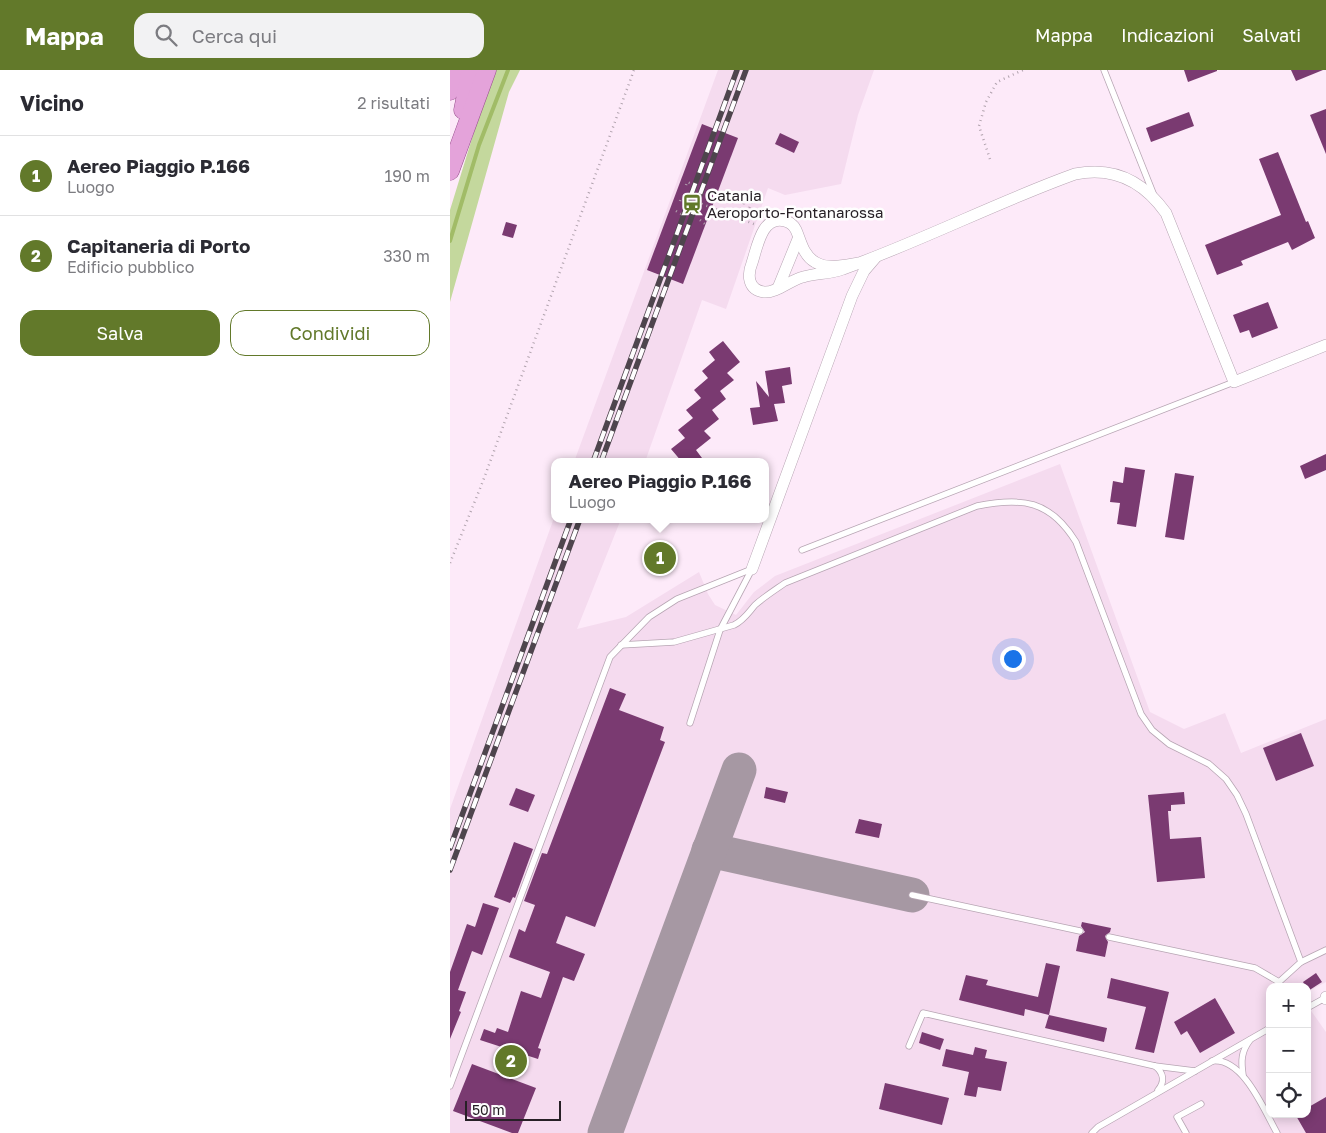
<!DOCTYPE html>
<html lang="it">
<head>
<meta charset="utf-8">
<style>
  :root { --surface:#fff; --page:#f2f2f3; --text:#2b2b33; --muted:#7c7c81; --line:#e1e1e2; --accent:#62792a }
  body { margin:0; font-family:"Golos Text",sans-serif; background:var(--page); color:var(--text) }
  .controls { position:absolute; right:15px; bottom:15px; display:grid; overflow:hidden; border-radius:10px; box-shadow:0 2px 12px #0003 }
  .controls button { width:45px; height:45px; display:grid; place-items:center; padding:0; border:0; border-bottom:1px solid var(--line); background:var(--surface); color:var(--text); font:25px sans-serif }
  .scale { position:absolute; left:15px; bottom:12px; width:96px; box-sizing:border-box; padding-left:5px; border:2px solid #272026; border-top:0; font-size:14px; line-height:18px; white-space:nowrap; color:#272026; -webkit-text-stroke:4px #fefefe; paint-order:stroke }
  .you { position:absolute; left:562px; top:588px; width:18px; height:18px; margin:-12px; border:4px solid #fff; border-radius:50%; background:#1a73e8; box-shadow:0 0 0 8px #1a73e833 }
  .badge { display:grid; place-items:center; width:32px; height:32px; border-radius:50%; background:var(--accent); color:#fff; font-size:16px; font-weight:700 }
  .pin { position:absolute; translate:-50% -50%; border:2px solid #fff; box-shadow:0 1px 5px #0006 }
  .popup { position:absolute; left:101px; top:388px; width:218px; height:65px; box-sizing:border-box; display:grid; place-content:center; border-radius:10px; background:var(--surface); filter:drop-shadow(0 1px 4px #0005); font-size:16px; white-space:nowrap; color:var(--muted) }
  .popup b { font-size:19px; color:var(--text) }
  .popup::after { content:''; position:absolute; left:50%; top:100%; margin-left:-10px; border:10px solid transparent; border-top-color:var(--surface) }
  .list { margin:0; padding:0; list-style:none }
  h2 { display:flex; justify-content:space-between; align-items:center; height:65px; margin:0; padding:0 20px; font-size:21px }
  h2 small { font-size:16px; font-weight:400; color:var(--muted) }
  .list li { display:grid; grid-template-columns:32px 1fr auto; gap:15px; align-items:center; box-sizing:border-box; height:80px; padding:0 20px; border-top:1px solid var(--line) }
  .list b { display:block; font-size:19px; white-space:nowrap }
  .list p { margin:0; font-size:16px; white-space:nowrap; color:var(--muted) }
  .list em { font-size:16px; font-style:normal; color:var(--muted) }
  .actions { display:flex; gap:10px; padding:15px 20px }
  .actions a { flex:1; padding:11px 0; border:1px solid var(--accent); border-radius:15px; text-align:center; font-size:18px; color:var(--accent) }
  .actions .main { background:var(--accent); color:#fff }
  .icon { flex:none; width:28px; height:28px; fill:none; stroke:currentColor; stroke-width:2; stroke-linecap:round; stroke-linejoin:round }
  .map { position:relative; flex:none; width:876px; height:1063px; overflow:hidden }
  header { display:flex; align-items:center; gap:30px; box-sizing:border-box; height:70px; padding:0 25px; background:var(--accent); color:#fff }
  header strong { font-size:24px }
  nav { display:flex; gap:28px; margin-inline-start:auto; font-size:18px }
  .search { width:350px; height:45px; background:var(--page); display:flex; align-items:center; gap:12px; box-sizing:border-box; padding:0 18px; border-radius:15px; color:var(--muted); font-size:19px }
  main { display:flex }
  aside { flex:1; background:var(--surface) }
  .map>svg:first-child { display:block }
  .built { fill:#f5dbef }
  .green { fill:#c4d89d }
  .lines { fill:none; stroke-linecap:round; stroke-linejoin:round }
  .stream { stroke:#a1bc67; stroke-width:4 }
  .taxiway { stroke:#a698a3; stroke-width:35 }
  .building { fill:#7a3a71 }
  .service-casing { stroke:#b7a5b3; stroke-width:7 }
  .minor-casing { stroke:#b7a5b3; stroke-width:12 }
  .primary-casing { stroke:#964e8b; stroke-width:19 }
  .path { stroke:#b1a3ae; stroke-width:2.5; stroke-dasharray:1 4; stroke-linecap:butt }
  .service { stroke:#fff; stroke-width:5.5 }
  .minor { stroke:#fff; stroke-width:11 }
  .primary { stroke:#e4a3da; stroke-width:18 }
  .rail-casing { stroke:#4e454d; stroke-width:5.5 }
  .rail { stroke:#fefefe; stroke-width:4; stroke-dasharray:11; stroke-linecap:butt }
  .labels { text-anchor:middle; dominant-baseline:central; stroke-width:5; stroke-linejoin:round; paint-order:stroke }
  .poi-label { font-size:15px; fill:#272026; stroke:#fefefe; text-anchor:start }
</style>
</head>
<body>
<header>
<strong>Mappa</strong>
<div class="search"><svg class="icon" aria-label="search" viewBox="0 0 24 24"><circle cx="10" cy="10" r="6"/><path d="M15 15l6 6"/></svg>Cerca qui</div>
<nav><a>Mappa</a><a>Indicazioni</a><a>Salvati</a></nav>
</header>
<main>
<aside>
<h2>Vicino<small>2 risultati</small></h2>
<ul class="list">
<li><span class="badge">1</span><div><b>Aereo Piaggio P.166</b><p>Luogo</p></div><em>190 m</em></li>
<li><span class="badge">2</span><div><b>Capitaneria di Porto</b><p>Edificio pubblico</p></div><em>330 m</em></li>
</ul>
<div class="actions"><a class="main">Salva</a><a>Condividi</a></div>
</aside>
<div class="map">
<svg width="876" height="1063" viewBox="0 0 876 1063">
  <rect width="100%" height="100%" fill="#fdeaf9"/>
  <g class="built">
    <polygon points="268,0 424,0 408,45 391,114 335,125 318,118 276,239 252,230 195,392 124,392"/>
    <polygon points="610,394 700,642 734,659 775,643 791,683 876,649 876,912 857,922 857,917 820,917 820,1044 857,1044 857,935 876,962 876,1063 0,1063 0,739 105,445 105,449 171,449 127,559 176,547 249,502 258,524 265,535 286,545 304,522 325,506"/>
  </g>
  <polygon class="green" points="43,0 70,0 59,22 0,232 0,140"/>
  <g class="lines">
    <polyline class="stream" points="0,171 29,75 58,0"/>
    <g class="taxiway">
      <polyline points="259,780 462,825"/>
      <polyline points="155,1063 289,700"/>
    </g>
  </g>
  <g class="building">
    <polygon points="734,0 767,0 767,1 738,12"/>
    <polygon points="841,0 873,0 846,11"/>
    <polygon points="876,39 876,84 860,45"/>
    <polygon points="739,42 744,56 701,72 696,58"/>
    <polygon points="252,54 288,68 233,214 197,200"/>
    <polygon points="330,63 349,72 344,83 325,74"/>
    <polygon points="828,82 856,152 858,151 865,168 842,180 838,172 791,191 793,195 767,205 755,175 831,145 809,89"/>
    <polygon points="56,152 67,155 63,168 52,165"/>
    <polygon points="818,232 828,258 802,268 799,260 790,263 783,245"/>
    <polygon points="273,271 290,292 277,303 284,310 270,321 276,329 262,340 269,349 254,361 261,368 246,380 255,392 232,392 221,379 235,368 228,360 243,348 236,340 251,328 244,320 258,308 252,301 265,290 259,282"/>
    <polygon points="340,297 342,314 332,316 335,333 324,334 328,351 303,355 300,338 310,337 306,311 319,327 315,301"/>
    <polygon points="876,384 876,400 855,409 850,396"/>
    <polygon points="675,397 695,400 686,457 667,454 670,433 660,432 663,411 673,413"/>
    <polygon points="725,403 744,406 734,470 715,467"/>
    <polygon points="160,618 176,624 169,640 214,657 210,670 215,672 145,857 116,846 106,873 135,884 124,911 113,907 88,978 91,979 88,989 30,970 34,959 45,963 47,958 58,962 71,921 91,928 100,902 59,887 69,859 75,862 85,835 74,831 92,783 97,784"/>
    <polygon points="851,663 864,696 826,711 813,678"/>
    <polygon points="316,717 338,722 335,733 314,728"/>
    <polygon points="66,718 85,725 78,742 59,735"/>
    <polygon points="734,722 735,734 721,735 721,741 718,741 720,769 751,767 755,808 707,812 698,725"/>
    <polygon points="409,749 432,754 429,768 405,763"/>
    <polygon points="64,772 83,779 65,828 63,827 60,833 44,827"/>
    <polygon points="33,833 49,838 32,885 22,881 8,920 16,922 9,941 11,942 0,969 0,902 17,854 25,857"/>
    <polygon points="632,852 661,858 660,862 655,866 658,872 655,887 626,881 629,866 635,862 631,856"/>
    <polygon points="596,893 610,896 599,945 575,939 574,946 509,930 516,905 538,910 536,915 588,927"/>
    <polygon points="866,903 872,912 858,921 853,912"/>
    <polygon points="661,908 719,922 704,983 685,979 696,937 657,928"/>
    <polygon points="765,928 785,963 750,983 737,961 731,965 724,952"/>
    <polygon points="599,945 657,958 654,972 595,958"/>
    <polygon points="472,962 494,969 490,980 469,973"/>
    <polygon points="525,977 537,980 535,988 557,992 551,1021 528,1017 526,1027 514,1025 519,1002 492,996 496,979 523,985"/>
    <polygon points="22,994 86,1018 68,1063 62,1063 3,1041"/>
    <polygon points="435,1013 499,1028 492,1055 429,1039"/>
    <polygon points="876,1027 876,1063 856,1063 845,1044 857,1044 857,1038"/>
  </g>
  <g class="lines">
    <defs>
      <g id="service">
        <polyline points="654,0 703,123"/>
        <polyline points="352,480 784,312"/>
        <path d="M 171,575 L 224,572 L 284,555 C 294,550 298,543 305,535 C 314,527 325,520 335,513 L 527,436 C 572,427 600,430 626,472 L 691,644 L 702,660 L 719,674 L 759,694 L 776,709 L 787,725 L 796,744 L 851,892 L 829,912 L 828,917"/>
        <polyline points="240,653 270,560 302,499"/>
        <polyline points="462,825 630,861"/>
        <polyline points="659,867 805,898 829,912"/>
        <polyline points="851,892 876,880"/>
        <polyline points="857,938 875,928"/>
        <polyline points="459,976 473,943 705,996 745,1001"/>
        <path d="M 762,991 C 793,987 814,1040 827,1063"/>
        <path d="M 705,996 C 714,1003 715,1012 708,1020"/>
        <path d="M 793,1005 C 791,991 791,982 800,970"/>
        <polyline points="0,1016 160,587 199,547 227,529 302,499"/>
        <polyline points="642,1063 648,1057 820,958"/>
        <polyline points="736,1063 727,1047 751,1034"/>
      </g>
      <g id="minor">
        <path d="M 409,193 C 395,195 378,200 365,192 C 353,185 351,171 346,160 C 344,156 340,152 335,151 C 312,144 307,178 302,193 C 297,205 298,220 314,222 C 327,223 340,210 353,207 C 366,203 380,204 393,199 C 472,171 547,132 625,104 C 664,96 694,112 716,143 L 784,312 L 876,275"/>
        <polyline points="328,218 348,169"/>
        <polyline points="302,499 402,226 414,201 426,187"/>
        <polyline points="876,927 876,929"/>
      </g>
      <g id="primary">
        <polyline points="0,21 5,0"/>
        <polyline points="13,40 21,0"/>
        <polyline points="0,101 37,0"/>
      </g>
    </defs>
    <use href="#service" class="service-casing"/>
    <use href="#minor" class="minor-casing"/>
    <use href="#primary" class="primary-casing"/>
    <g class="path">
      <polyline points="540,89 529,56 536,32 547,12 573,0"/>
      <polyline points="236,115 237,112 242,114"/>
      <polyline points="230,131 231,128 236,130"/>
      <polyline points="247,132 304,154"/>
      <polyline points="226,141 231,144"/>
      <polyline points="287,148 296,128 302,131 294,151"/>
      <polyline points="250,150 255,154 266,124 259,123"/>
      <polyline points="0,493 33,411 184,0"/>
    </g>
    <use href="#service" class="service"/>
    <use href="#minor" class="minor"/>
    <use href="#primary" class="primary"/>
    <defs>
      <g id="rail">
        <polyline points="143,392 287,0"/>
        <polyline points="151,392 296,0"/>
        <polyline points="0,778 121,449"/>
        <polyline points="0,800 130,449"/>
      </g>
    </defs>
    <use href="#rail" class="rail-casing"/>
    <use href="#rail" class="rail"/>
  </g>
  <defs>
    <symbol id="station-bare" viewBox="-9 -9 18 18"><path d="M-3-6H3Q5-6 5-4V2Q5 4 3 4L4.5 6H3L1.5 4h-3L-3 6H-4.5L-3 4Q-5 4-5 2V-4Q-5-6-3-6ZM-3.5-4v3h7v-3ZM-3.5 1v1.5H-2V1ZM2 1v1.5H3.5V1Z" fill="#62792a" stroke="#fefefe" stroke-width="2.5" paint-order="stroke"/></symbol>
  </defs>
  <g fill-rule="evenodd">
    <use href="#station-bare" x="228" y="120" width="28" height="28"/>
  </g>
  <g class="labels">
    <g class="poi-label">
      <text x="257" y="125">Catania<tspan x="257" dy="17">Aeroporto-Fontanarossa</tspan></text>
    </g>
  </g>
</svg>
<div class="controls">
<button>+</button>
<button>−</button>
<button><svg class="icon" aria-label="locate" viewBox="0 0 24 24"><circle cx="12" cy="12" r="6"/><path d="M12 2v4M12 18v4M2 12h4M18 12h4"/></svg></button>
</div>
<div class="scale">50 m</div>
<div class="you"></div>
<div class="pin badge" style="left:210px;top:488px">1</div>
<div class="popup"><b>Aereo Piaggio P.166</b>Luogo</div>
<div class="pin badge" style="left:61px;top:991px">2</div>
</div>
</main>
</body>
</html>
